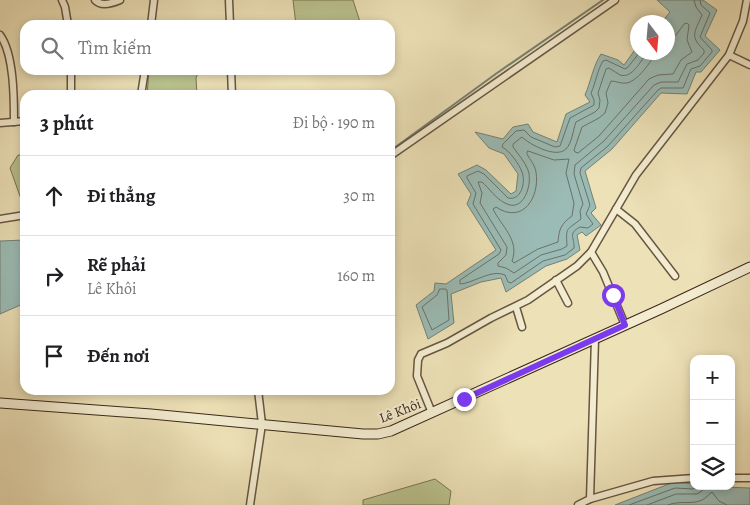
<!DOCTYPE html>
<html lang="vi">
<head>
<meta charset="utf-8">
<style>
  :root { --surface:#fff; --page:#f6f6f6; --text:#202124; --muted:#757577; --line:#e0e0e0 }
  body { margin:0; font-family:Alegreya,serif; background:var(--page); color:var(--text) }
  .controls { position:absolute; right:15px; bottom:15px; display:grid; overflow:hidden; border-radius:10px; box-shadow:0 2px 8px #0003 }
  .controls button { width:45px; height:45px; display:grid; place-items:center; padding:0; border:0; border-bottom:1px solid var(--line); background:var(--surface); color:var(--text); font:25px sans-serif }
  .compass { position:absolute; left:630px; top:15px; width:45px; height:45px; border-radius:50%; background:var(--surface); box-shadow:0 2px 8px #0003; rotate:164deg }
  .stop { position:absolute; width:15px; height:15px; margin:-11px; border:4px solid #7c3aed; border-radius:50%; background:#fff }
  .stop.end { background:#7c3aed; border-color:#fff; box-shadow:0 1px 5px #0008 }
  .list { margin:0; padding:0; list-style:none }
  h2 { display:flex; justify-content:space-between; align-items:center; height:65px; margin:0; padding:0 20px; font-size:21px }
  h2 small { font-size:16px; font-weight:400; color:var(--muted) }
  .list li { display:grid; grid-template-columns:32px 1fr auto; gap:15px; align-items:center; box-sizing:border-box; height:80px; padding:0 20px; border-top:1px solid var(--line) }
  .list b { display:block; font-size:19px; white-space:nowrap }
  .list p { margin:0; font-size:16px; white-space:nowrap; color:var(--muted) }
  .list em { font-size:16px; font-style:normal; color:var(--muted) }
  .icon { flex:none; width:28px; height:28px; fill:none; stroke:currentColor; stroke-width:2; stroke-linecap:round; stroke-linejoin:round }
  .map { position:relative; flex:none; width:750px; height:505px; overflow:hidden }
  .search { position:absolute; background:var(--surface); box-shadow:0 2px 8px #0003; left:20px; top:20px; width:375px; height:55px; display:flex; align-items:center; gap:12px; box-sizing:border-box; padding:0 18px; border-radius:15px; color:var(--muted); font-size:19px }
  .panel { position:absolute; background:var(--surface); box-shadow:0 2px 8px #0003; left:20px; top:90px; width:375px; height:305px; border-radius:15px }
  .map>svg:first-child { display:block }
  .green { fill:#bac28d; stroke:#7a7553 }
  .water { fill:#9bbcb6; stroke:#748177 }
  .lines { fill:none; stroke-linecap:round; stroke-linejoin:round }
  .shore { stroke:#6a7268; stroke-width:1 }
  .stream { stroke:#748177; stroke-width:2 }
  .street-casing { stroke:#675640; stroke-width:9 }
  .secondary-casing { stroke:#3a2819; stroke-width:11 }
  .street { stroke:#f3ecd0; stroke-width:6 }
  .secondary { stroke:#f3ecd0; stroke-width:9 }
  .route { stroke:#7c3aed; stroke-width:6 }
  .labels { text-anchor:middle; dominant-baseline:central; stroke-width:4.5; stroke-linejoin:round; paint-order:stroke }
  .street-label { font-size:14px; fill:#3a2819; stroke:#f3ecd0 }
</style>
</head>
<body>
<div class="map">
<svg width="750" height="505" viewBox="0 0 750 505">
  <rect width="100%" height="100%" fill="#ede1b7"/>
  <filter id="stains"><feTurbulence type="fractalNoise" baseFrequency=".004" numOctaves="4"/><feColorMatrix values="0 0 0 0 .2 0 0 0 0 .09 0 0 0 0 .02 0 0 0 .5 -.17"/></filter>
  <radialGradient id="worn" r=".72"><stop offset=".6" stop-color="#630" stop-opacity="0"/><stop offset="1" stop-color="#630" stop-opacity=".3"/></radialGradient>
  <g class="green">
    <polygon points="293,0 353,0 361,25 296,25"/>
    <polygon points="149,70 185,70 198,73 196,78 197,95 147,95"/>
    <polygon points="18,155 25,155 25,204 21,199 10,168"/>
    <polygon points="435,479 451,491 449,505 363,505 363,500"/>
  </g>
  <g class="water">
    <path d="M 657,0 L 703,0 L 717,10 L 705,36 L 720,50 L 701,72 L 696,72 L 687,94 L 661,93 L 612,149 L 585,171 L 596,208 L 591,213 L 601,225 L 586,236 L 582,232 L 577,235 L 580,250 L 567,259 L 546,266 L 506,292 L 501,278 L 481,282 L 451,294 L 454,323 L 428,339 L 416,305 L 434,291 L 435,283 L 446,284 L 496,250 L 467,204 L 471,194 L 458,174 L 477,165 L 486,170 L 511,194 L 516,191 L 518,174 L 504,154 L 489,148 L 475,132 L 503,139 L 513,127 L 528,124 L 533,132 L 557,142 L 566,114 L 590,102 L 585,95 C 591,81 593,66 601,54 L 618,60 L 624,65 L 637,47 L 638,52 L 668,52 L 668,22 L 662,22 L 670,12 Z"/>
    <polygon points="25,240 25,303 0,314 0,241"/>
    <polygon points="674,482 694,484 694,486 750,488 750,505 615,505"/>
  </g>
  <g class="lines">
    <g class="shore">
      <path d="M 640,52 L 628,67 L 625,69 L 606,60 L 603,61 C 597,71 596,82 591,93 L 594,100 L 594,105 L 570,118 L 560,146 L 555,147 L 531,137 L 524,130 L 516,131 L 503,144 L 502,147 C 510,151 519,164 522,172 C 526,183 521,201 508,198 L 484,174 L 478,171 L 467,176 L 467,178 L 476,193 L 473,204 L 501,250 L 499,254 L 460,280 L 460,284 C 474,283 491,269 505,275 L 508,282 L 511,283 L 543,261 L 565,255 L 574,248 C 575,238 567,234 580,227 L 588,228 L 593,224 L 586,214 L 590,205 L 580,173 L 581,168 L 608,146 L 658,90 L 661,88 L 683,88 L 691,69 L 700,66 L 712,52 L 712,50 L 700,37 L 710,13 L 701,5 L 700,0"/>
      <path d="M 647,52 C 641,61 632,79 620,75 C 616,73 613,70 609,68 L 606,69 L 598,93 L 600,100 L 599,108 L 595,112 L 576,122 C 573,130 572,143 566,149 C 556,159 529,144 522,137 L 513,144 L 513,147 C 518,154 525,162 528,170 C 533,183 524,214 505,203 C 496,199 489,188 482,182 L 478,182 L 482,193 L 480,203 L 507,247 L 506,255 L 498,263 L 498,266 L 506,268 L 514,273 L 541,255 L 562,249 L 567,246 C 566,226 566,231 581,219 L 580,211 L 583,204 L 574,174 L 575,165 L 604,141 L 654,85 L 661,82 L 678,82 L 687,64 L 698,60 L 704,53 L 704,50 C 689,36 695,32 702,15 L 696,7 L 694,0"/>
      <path d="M 655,52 C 652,62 637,81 627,83 C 621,84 616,81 611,81 L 606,93 L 608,103 L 605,113 L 599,118 L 582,127 L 574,150 L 575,152 L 578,153 L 599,136 L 649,79 L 658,75 L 673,74 L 681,60 L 692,52 L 687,40 L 689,25 L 687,23 L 684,24 L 676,35 L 668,40"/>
      <path d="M 528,151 L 554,160 L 569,159 L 566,173 L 574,203 L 572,216 C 561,224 559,229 558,242 L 538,249 L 514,263 L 512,261 C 520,240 501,226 493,209 L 496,207 C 523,225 540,197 536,172 C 535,165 530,160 527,154 Z"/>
      <polygon points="440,289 445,289 447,290 449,320 432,330 422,307 437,295"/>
      <polyline points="629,505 675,488 693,489 698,486"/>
      <polyline points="647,505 676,494 697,494 702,491 704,486"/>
      <path d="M 668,505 C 680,500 692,505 702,500 C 706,498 709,494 712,492 L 719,501 L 727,505"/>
    </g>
    <polyline class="stream" points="390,151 497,73 603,0"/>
    <defs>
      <g id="street">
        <polyline points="62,0 65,7 68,25"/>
        <path d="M 95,0 C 101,7 113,3 120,0"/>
        <polyline points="229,0 230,25"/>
        <polyline points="151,25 154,0"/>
        <path d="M 0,35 C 14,54 14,98 14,122"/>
        <polyline points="729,55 750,65"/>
        <polyline points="71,70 71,95"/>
        <polyline points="231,70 232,95"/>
        <polyline points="141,95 145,70"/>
        <polyline points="0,123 25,121"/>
        <polyline points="390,156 615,0"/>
        <polyline points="616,209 635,224 675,276"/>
        <polyline points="0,219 25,215"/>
        <polyline points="591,252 603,272 625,325"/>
        <polyline points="556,280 568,303"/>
        <polyline points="516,307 522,327"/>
        <polyline points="432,413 417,376 418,360 421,354 447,343 491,318 528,300 577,266 591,252 636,175 729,55 743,21 747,0"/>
        <polyline points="731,478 750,478"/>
        <polyline points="590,499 653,481 694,478"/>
        <polyline points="250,505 262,424 258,390"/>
        <polyline points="578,505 590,499 595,339"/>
      </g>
      <polyline id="secondary" points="0,403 151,414 363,434 378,434 391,431 661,309 750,267"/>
    </defs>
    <use href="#street" class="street-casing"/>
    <use href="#secondary" class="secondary-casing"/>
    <use href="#street" class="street"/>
    <use href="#secondary" class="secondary"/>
  </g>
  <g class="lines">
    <polyline class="route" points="464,399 625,325 613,295"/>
  </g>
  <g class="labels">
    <g class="street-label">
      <text transform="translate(400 411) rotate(-21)">Lê Khôi</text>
    </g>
  </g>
  <rect width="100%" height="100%" filter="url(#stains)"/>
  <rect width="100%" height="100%" fill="url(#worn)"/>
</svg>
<div class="controls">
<button>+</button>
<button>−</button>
<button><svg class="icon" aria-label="layers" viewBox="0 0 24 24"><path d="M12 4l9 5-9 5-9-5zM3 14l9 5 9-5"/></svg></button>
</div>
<svg class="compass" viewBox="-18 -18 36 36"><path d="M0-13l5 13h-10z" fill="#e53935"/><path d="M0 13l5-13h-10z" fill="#757577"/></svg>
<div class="stop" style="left:613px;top:295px"></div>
<div class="stop end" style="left:464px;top:399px"></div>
<div class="search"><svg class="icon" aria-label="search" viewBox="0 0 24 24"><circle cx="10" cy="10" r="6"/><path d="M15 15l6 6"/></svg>Tìm kiếm</div>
<section class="panel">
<h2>3 phút<small>Đi bộ · 190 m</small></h2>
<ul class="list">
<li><svg class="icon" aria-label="ahead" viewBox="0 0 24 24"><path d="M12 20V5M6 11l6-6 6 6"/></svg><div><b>Đi thẳng</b></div><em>30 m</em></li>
<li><svg class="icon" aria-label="right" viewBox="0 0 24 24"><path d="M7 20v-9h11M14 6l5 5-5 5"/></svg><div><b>Rẽ phải</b><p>Lê Khôi</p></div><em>160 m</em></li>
<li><svg class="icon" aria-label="arrive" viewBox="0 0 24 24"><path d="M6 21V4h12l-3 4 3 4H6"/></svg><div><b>Đến nơi</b></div></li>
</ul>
</section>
</div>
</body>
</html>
